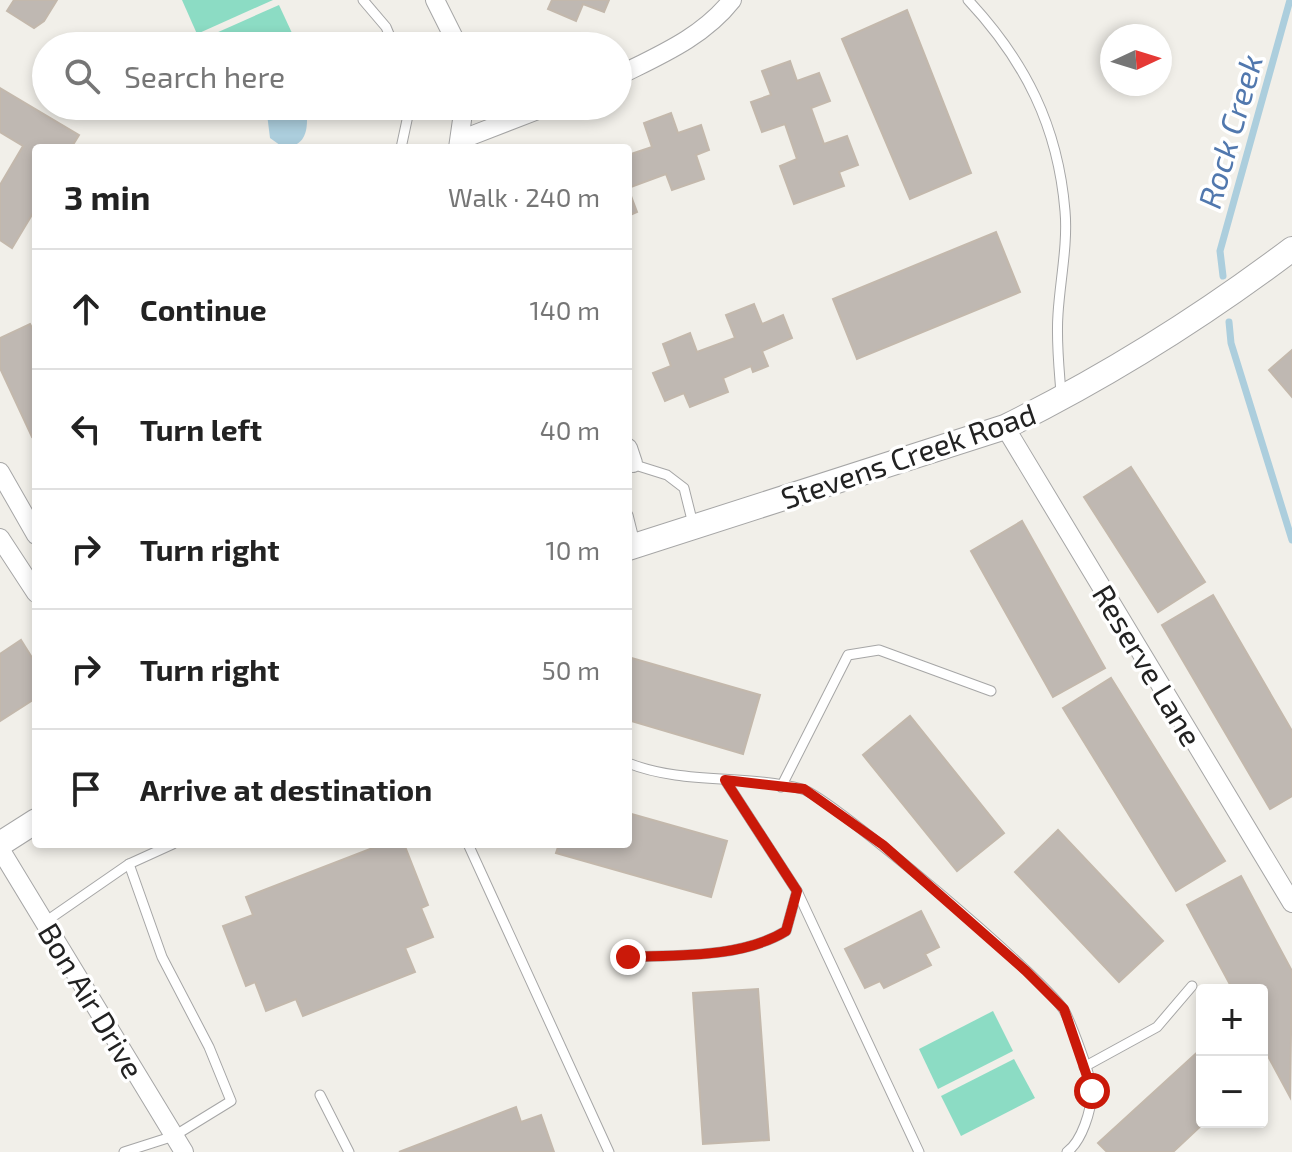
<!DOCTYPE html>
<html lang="en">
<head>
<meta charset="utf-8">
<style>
  :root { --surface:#fff; --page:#f6f6f6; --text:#222; --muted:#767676; --line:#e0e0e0 }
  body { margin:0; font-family:"Exo 2",sans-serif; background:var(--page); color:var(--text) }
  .controls { position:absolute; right:24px; bottom:24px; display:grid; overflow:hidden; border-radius:8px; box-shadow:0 4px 12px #0003 }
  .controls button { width:72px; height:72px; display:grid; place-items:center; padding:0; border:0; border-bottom:2px solid var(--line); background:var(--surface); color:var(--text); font:40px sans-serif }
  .compass { position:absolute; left:1100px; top:24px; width:72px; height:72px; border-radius:50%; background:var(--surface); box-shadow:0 4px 12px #0003; rotate:86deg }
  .stop { position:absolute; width:24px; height:24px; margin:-18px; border:6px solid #ca1909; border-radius:50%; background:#fff }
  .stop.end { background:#ca1909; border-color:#fff; box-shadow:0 2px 8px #0008 }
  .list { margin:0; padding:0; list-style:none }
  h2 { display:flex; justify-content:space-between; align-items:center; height:104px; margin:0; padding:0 32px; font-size:34px }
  h2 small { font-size:26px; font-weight:400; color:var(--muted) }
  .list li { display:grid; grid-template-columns:52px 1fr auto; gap:24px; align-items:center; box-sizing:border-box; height:120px; padding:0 32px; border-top:2px solid var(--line) }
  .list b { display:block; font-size:30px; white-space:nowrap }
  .list em { font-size:26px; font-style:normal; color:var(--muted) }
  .icon { flex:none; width:44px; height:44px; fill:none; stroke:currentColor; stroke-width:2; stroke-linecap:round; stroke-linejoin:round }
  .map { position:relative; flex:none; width:1292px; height:1152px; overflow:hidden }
  .search { position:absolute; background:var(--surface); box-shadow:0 4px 12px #0003; left:32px; top:32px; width:600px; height:88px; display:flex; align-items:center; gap:20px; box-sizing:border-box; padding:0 28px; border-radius:44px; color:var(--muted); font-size:30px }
  .panel { position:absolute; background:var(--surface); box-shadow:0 4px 12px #0003; left:32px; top:144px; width:600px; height:704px; border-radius:8px }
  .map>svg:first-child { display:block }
  .pitch { fill:#8cdcc4 }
  .water { fill:#accedd }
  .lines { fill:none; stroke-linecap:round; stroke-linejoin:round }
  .stream { stroke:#accedd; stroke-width:7 }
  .building { fill:#bfb8b2; stroke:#c3b8ac; stroke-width:2 }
  .service-casing { stroke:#a6a6a6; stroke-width:11 }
  .minor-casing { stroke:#a6a6a6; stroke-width:20 }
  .tertiary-casing { stroke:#a6a6a6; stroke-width:26 }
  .service { stroke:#fff; stroke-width:9 }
  .minor { stroke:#fff; stroke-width:18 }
  .tertiary { stroke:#fff; stroke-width:24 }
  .route { stroke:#ca1909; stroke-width:10 }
  .labels { text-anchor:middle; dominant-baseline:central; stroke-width:7; stroke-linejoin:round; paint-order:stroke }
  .street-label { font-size:30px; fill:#222; stroke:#fff }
  .water-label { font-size:32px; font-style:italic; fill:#5178ae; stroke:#fff }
</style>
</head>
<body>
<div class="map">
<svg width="1292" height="1152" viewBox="0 0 1292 1152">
  <rect width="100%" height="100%" fill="#f1efe9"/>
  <g class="pitch">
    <polygon points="182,0 273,0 197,34"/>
    <polygon points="279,5 298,46 200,46 198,41"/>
    <polygon points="993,1011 1013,1051 938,1089 919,1049"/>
    <polygon points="1014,1059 1035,1098 961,1136 941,1096"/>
  </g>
  <path class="water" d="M 266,106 L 294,106 L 307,120 C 307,137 301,146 284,148 L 270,138 Z"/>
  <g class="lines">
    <g class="stream">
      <polyline points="1223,276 1220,251 1290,0"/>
      <polyline points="1229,322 1231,343 1292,540"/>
    </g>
  </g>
  <g class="building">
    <polygon points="14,0 57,0 44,21 34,28 7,11"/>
    <polygon points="552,0 609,0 604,12 583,4 576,21 548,9"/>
    <polygon points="907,10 971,173 910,199 842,39"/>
    <polygon points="790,61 797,81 819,73 830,101 811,108 824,144 847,136 858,165 839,172 844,186 794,204 780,166 797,159 785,124 762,132 751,102 771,95 762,71"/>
    <polygon points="0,88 79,135 71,148 36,148 36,208 12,248 0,240 0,185 23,146 0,132"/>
    <polygon points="671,113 678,133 701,125 709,150 696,155 704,179 672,190 666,174 628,188 637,212 628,216 628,155 652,147 644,123"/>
    <polygon points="996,232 1020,292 857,359 833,299"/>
    <polygon points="754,304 762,324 783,315 792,338 762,351 768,366 753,372 751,366 723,378 728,392 690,407 684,393 665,401 653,373 671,366 663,344 690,333 697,352 735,338 726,315"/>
    <polygon points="30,324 36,336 36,435 32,437 0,368 0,338"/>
    <polygon points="1292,350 1292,397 1269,370"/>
    <polygon points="1131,467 1205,582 1158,612 1084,497"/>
    <polygon points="1022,521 1105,668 1053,697 971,551"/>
    <polygon points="1213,595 1292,731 1292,796 1270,809 1162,625"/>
    <polygon points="21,640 36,664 36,698 0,721 0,654"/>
    <polygon points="628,657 760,695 743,754 628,720"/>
    <polygon points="1111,678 1225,861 1176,891 1063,708"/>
    <polygon points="910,716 1004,833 957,871 863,755"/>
    <polygon points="628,813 727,841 711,897 556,853 559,844 628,844"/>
    <polygon points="1058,830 1163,941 1119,982 1015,872"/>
    <polygon points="383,844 404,844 428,905 421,908 433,937 405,948 415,972 303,1016 296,999 266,1011 255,982 246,986 223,926 253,915 246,897"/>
    <polygon points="1241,876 1292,971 1290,1097 1262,1045 1262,990 1233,990 1187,905"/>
    <polygon points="921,911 939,947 925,954 931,965 884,988 880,981 865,988 845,949"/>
    <polygon points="758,989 769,1140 703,1144 693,993"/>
    <polygon points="1202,1048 1202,1122 1205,1122 1173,1152 1107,1152 1098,1143"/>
    <polygon points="516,1107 521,1122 541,1115 554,1152 399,1152"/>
  </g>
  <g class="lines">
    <defs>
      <g id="service">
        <polyline points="363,0 386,27 394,46"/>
        <path d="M 968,0 C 1025,61 1058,126 1065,211 C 1068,244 1060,281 1058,314 C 1056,341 1059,367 1061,393"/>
        <polyline points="401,148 410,106"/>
        <polyline points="632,464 667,475 684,488 693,524"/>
        <polyline points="628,515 635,543"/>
        <path d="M 628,763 C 683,785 745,774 802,789 C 830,796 1052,985 1065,1012 C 1072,1026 1092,1078 1092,1092 C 1091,1111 1082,1141 1067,1152"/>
        <polyline points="725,780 797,891 919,1152"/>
        <polyline points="781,787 848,655 879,650 991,691"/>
        <polyline points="468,844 609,1152"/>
        <polyline points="45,922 129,864 173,844"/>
        <path d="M 628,957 C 678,955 742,958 786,931 L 797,891"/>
        <polyline points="1084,1067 1157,1027 1192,986"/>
        <polyline points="320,1095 349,1152"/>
        <polyline points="124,1152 174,1136 231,1101 209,1047 162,957 129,864"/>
      </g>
      <g id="minor">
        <polyline points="435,0 458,46"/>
        <path d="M 618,76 C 660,55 703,37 732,0"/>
        <polyline points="460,140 548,106"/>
        <polyline points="458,148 464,106"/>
        <polyline points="1005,427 1292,903"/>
        <polyline points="628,448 633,463"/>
        <polyline points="0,472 36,535"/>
        <polyline points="0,538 36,593"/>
        <polyline points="0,849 184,1152"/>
      </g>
      <g id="tertiary">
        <path d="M 628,548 L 1005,427 C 1106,377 1202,317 1292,249"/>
        <polyline points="0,844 36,821"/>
      </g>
    </defs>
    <use href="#service" class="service-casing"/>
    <use href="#minor" class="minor-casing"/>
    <use href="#tertiary" class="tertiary-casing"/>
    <use href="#service" class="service"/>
    <use href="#minor" class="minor"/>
    <use href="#tertiary" class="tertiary"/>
  </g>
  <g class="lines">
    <path class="route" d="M 628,957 C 679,955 742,958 786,931 L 797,891 L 725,780 L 804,789 L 883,845 L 1026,971 L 1064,1009 L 1092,1091"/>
  </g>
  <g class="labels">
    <g class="street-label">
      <text transform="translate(908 455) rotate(-19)">Stevens Creek Road</text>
      <text transform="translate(1148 665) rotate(59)">Reserve Lane</text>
      <text transform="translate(92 1000) rotate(59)">Bon Air Drive</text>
    </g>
    <g class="water-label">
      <text transform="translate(1229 131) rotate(-74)">Rock Creek</text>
    </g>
  </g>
</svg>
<div class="controls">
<button>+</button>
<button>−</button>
</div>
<svg class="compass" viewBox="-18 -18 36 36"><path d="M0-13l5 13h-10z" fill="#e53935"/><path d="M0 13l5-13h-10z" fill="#767676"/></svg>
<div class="stop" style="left:1092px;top:1091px"></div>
<div class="stop end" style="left:628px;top:957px"></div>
<div class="search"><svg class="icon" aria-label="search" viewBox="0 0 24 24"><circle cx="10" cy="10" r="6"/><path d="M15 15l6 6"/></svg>Search here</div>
<section class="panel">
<h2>3 min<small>Walk · 240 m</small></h2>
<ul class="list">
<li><svg class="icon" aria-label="ahead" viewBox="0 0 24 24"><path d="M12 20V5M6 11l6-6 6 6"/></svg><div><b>Continue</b></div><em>140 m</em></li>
<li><svg class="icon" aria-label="left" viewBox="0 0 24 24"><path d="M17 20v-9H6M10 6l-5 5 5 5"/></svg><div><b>Turn left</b></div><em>40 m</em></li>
<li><svg class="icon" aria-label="right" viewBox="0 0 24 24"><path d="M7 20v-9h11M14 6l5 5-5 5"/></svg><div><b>Turn right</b></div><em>10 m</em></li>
<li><svg class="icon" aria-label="right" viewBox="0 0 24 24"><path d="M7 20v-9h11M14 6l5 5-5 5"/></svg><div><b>Turn right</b></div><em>50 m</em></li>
<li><svg class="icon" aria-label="arrive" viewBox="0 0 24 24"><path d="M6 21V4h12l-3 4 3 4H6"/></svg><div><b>Arrive at destination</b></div></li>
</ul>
</section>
</div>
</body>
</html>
